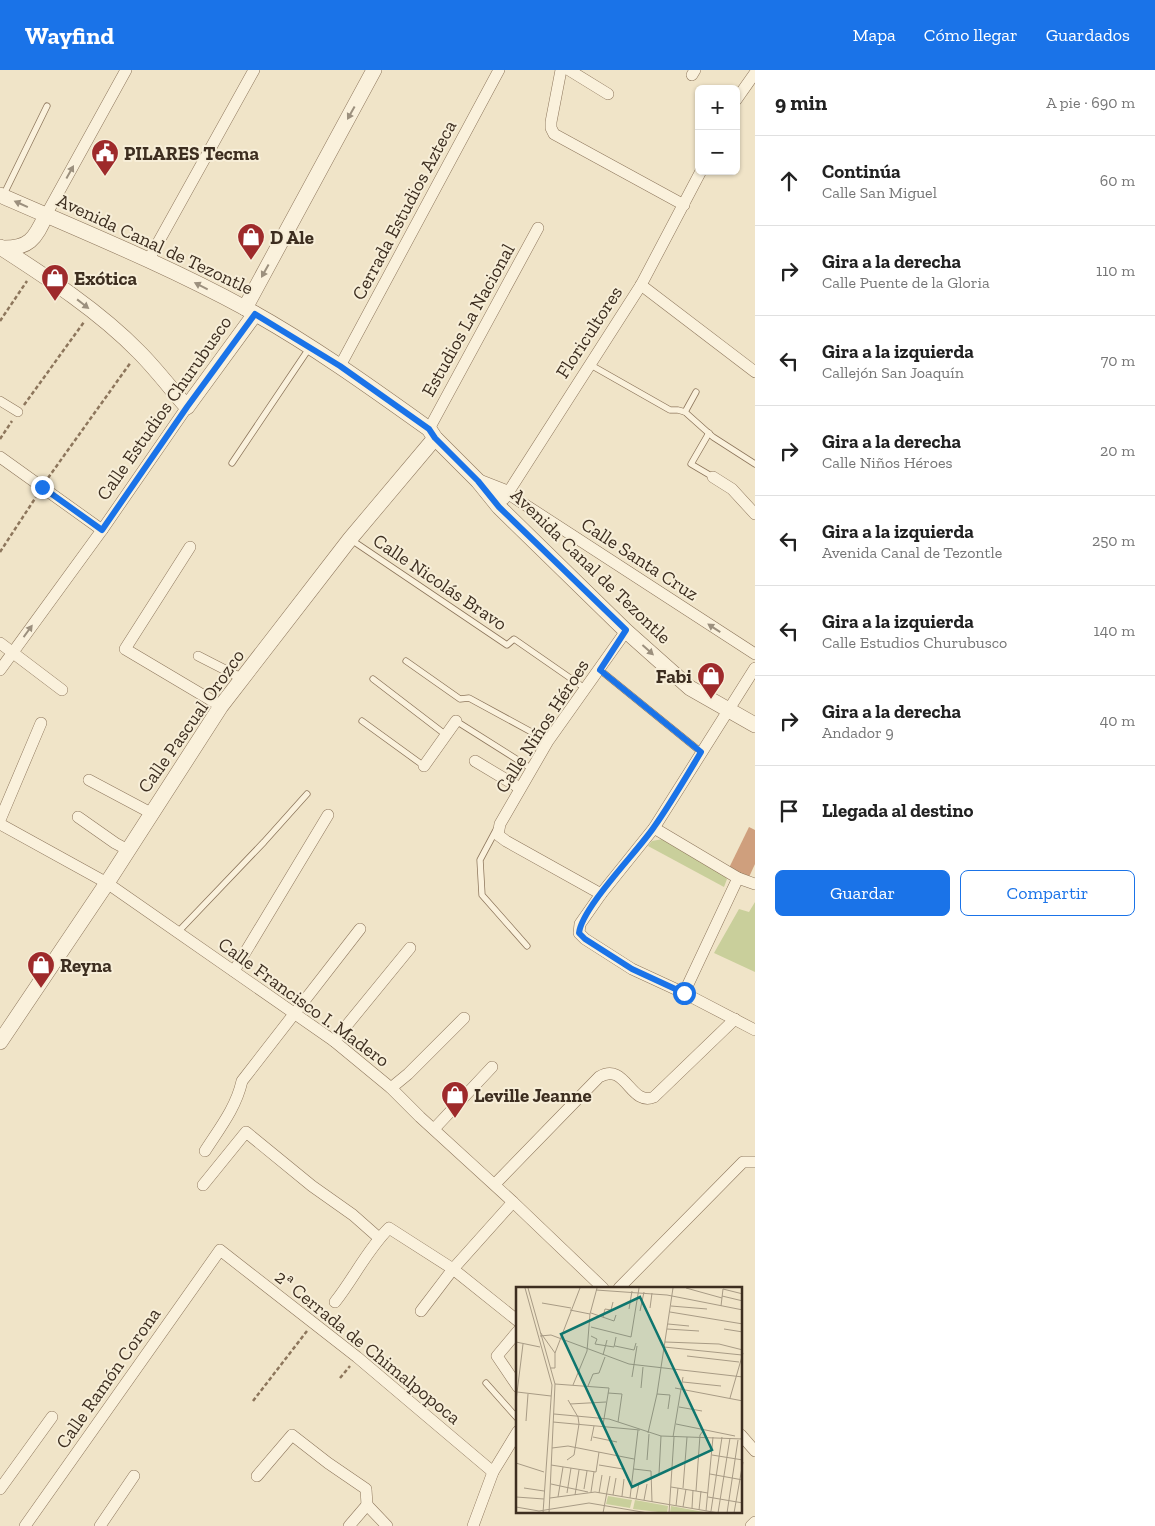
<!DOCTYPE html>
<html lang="es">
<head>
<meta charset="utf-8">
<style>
  :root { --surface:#fff; --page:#f6f6f6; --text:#222; --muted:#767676; --line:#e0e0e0; --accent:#1a73e8 }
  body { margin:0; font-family:"Zilla Slab",serif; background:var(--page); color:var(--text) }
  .controls { position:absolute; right:15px; top:15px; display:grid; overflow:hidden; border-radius:8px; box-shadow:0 1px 4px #0004 }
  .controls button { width:45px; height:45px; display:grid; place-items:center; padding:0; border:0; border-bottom:1px solid var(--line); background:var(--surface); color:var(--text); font:25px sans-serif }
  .stop { position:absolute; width:15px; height:15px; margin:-11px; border:4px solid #1a73e8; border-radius:50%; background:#fff }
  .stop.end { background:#1a73e8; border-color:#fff; box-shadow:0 1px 5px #0008 }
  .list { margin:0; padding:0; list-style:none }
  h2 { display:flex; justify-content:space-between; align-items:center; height:65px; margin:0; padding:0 20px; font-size:21px }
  h2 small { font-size:16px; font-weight:400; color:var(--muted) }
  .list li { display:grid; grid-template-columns:32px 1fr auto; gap:15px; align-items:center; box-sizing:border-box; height:90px; padding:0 20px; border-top:1px solid var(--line) }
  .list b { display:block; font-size:19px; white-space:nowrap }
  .list p { margin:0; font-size:16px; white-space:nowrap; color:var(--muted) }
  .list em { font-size:16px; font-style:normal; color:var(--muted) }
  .actions { display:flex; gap:10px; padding:15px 20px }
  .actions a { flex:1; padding:11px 0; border:1px solid var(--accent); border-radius:8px; text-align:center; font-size:18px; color:var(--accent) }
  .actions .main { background:var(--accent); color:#fff }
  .icon { flex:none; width:28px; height:28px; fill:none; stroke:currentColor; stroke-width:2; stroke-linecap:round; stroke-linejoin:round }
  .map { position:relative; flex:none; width:755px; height:1456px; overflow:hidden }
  header { display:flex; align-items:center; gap:30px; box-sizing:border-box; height:70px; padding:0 25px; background:var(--accent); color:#fff }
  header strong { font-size:24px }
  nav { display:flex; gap:28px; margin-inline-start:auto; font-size:18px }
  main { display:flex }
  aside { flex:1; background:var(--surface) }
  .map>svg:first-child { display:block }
  .green { fill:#c9cf9b }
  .building { fill:#cf9f7d }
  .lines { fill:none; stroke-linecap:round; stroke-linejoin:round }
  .service-casing { stroke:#8d765c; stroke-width:7 }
  .pedestrian-casing { stroke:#8d765c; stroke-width:10 }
  .minor-casing { stroke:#8d765c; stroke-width:12 }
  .tertiary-casing { stroke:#8d765c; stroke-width:16 }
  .path { stroke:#8d765c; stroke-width:2.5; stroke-dasharray:4 2.5; stroke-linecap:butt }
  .service { stroke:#faf1dc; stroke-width:5.5 }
  .pedestrian { stroke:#faf1dc; stroke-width:9 }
  .minor { stroke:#faf1dc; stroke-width:11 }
  .tertiary { stroke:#faf1dc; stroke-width:15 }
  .oneway { fill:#9c907e }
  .route { stroke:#1a73e8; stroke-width:6 }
  .labels { text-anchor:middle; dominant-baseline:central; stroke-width:4; stroke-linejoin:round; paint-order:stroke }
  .poi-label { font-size:19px; font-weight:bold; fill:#3d2e20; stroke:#f7eed8; text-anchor:start }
  .street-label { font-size:19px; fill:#3d2e20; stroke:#f7eed8 }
  .inset-road { fill:none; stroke:#a89b85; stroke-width:1 }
  .view { fill:#0f766e; fill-opacity:0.15; stroke:#0f766e; stroke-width:2.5 }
  .inset-edge { fill:none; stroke:#3d2e20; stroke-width:2.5 }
</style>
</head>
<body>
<header>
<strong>Wayfind</strong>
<nav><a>Mapa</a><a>Cómo llegar</a><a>Guardados</a></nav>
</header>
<main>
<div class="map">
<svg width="755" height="1456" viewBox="0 0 755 1456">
  <rect width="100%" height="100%" fill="#f0e4c8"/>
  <g class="green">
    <polygon points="663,769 724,803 727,809 724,817 648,776 652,771"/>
    <polygon points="755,832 755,902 714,883 739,839 749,842"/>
  </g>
  <polygon class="building" points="749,757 755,760 755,794 749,807 729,798"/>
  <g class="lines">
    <defs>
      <g id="service">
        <polyline points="3,126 47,36"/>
        <polyline points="589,294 670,340 678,340 685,342 713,367 755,394"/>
        <polyline points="685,342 696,322"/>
        <polyline points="709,363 691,394 713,407"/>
        <polyline points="232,393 310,277"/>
        <polyline points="350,469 507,575 514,569 586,619"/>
        <polyline points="406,591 460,629 469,628 548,671"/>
        <polyline points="600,600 701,682"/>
        <polyline points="373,609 446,665"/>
        <polyline points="362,651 424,696"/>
        <polyline points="456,651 532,699"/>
        <polyline points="496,760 480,790 482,825 527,876"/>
        <polyline points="178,862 264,772 307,724"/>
        <polyline points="486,1313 518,1349"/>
      </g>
      <g id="pedestrian">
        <polyline points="0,331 18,342"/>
        <polyline points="198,586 243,609"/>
      </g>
      <g id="minor">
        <polyline points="561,0 551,52 551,58 554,64 684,135"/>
        <polyline points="569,0 608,24"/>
        <polyline points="692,5 695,0"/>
        <polyline points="736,30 755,3"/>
        <polyline points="46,145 126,0"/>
        <polyline points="149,189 254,0"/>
        <polyline points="641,215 755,302"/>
        <polyline points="340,296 499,0"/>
        <polyline points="429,359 538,158"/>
        <polyline points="0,387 102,460"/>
        <polyline points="713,407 732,419 755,444"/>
        <polyline points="507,423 755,584"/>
        <polyline points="504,429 641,215 701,101"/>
        <polyline points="190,477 125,579 221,636"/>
        <polyline points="0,573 62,620"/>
        <polyline points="755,598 654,758 601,824 580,854 579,863 585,869 632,899 684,923 755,960"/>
        <polyline points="0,600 102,460 187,337"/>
        <polyline points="475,691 520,718"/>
        <polyline points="424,696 456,651"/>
        <polyline points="89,710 151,743"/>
        <polyline points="78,747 115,773 128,780"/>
        <polyline points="0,750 41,653"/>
        <polyline points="0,754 107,813 334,971 391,1018 420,1047 513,1132 603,1218"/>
        <polyline points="654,758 738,808 755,814"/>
        <polyline points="601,824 506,771 498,765 500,754 548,671 626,561"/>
        <polyline points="234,901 328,745"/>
        <polyline points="684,923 738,808"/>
        <polyline points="334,971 410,878"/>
        <polyline points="391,1018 408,1004 464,948"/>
        <polyline points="434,1059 492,997"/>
        <path d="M 205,1081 C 219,1059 236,1038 242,1011 L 360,859"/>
        <path d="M 495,1114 L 599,1007 C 626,991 630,1037 654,1027 L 735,949"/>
        <polyline points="203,1115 246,1062 312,1116 353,1145 379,1168"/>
        <polyline points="619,1218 743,1092 755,1092"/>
        <path d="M 335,1232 C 354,1208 367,1180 389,1158 L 453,1199 L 518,1251"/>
        <polyline points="421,1241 453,1199 513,1132"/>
        <polyline points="518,1261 497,1286 518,1317"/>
        <polyline points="741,1365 755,1381"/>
        <polyline points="257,1406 292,1365 328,1393 366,1419 367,1435"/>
        <polyline points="0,1419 52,1347"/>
        <polyline points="367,1435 387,1456"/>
        <polyline points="25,1456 220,1180 357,1287 493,1402"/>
        <polyline points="100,1456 134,1406"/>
        <polyline points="349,1456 367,1435"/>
        <polyline points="473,1456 493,1402 518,1361"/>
        <polyline points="751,1456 755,1452"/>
      </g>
      <g id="tertiary">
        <path d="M 0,125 C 82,161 166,195 245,238 C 309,273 369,316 429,359 L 435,368 L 478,411 L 499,437 L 626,561 L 690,618 L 755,655"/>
        <path d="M 0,177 C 48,208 99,241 139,282 C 156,299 171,319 187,337 L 255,244"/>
        <path d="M 1,178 C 29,179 35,169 46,145"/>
        <polyline points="245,238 374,0"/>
        <polyline points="479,412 507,423"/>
        <polyline points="0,972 107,813 221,636 350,469 435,368"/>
      </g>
    </defs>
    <use href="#service" class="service-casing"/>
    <use href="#pedestrian" class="pedestrian-casing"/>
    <use href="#minor" class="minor-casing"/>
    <use href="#tertiary" class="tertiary-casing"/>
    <g class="path">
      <polyline points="0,251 27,211"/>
      <polyline points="24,335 84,252"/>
      <polyline points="0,369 12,351"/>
      <polyline points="48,408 131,292"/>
      <polyline points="0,482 36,427"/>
      <polyline points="340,1308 350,1296"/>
      <polyline points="253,1331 307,1261"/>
    </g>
    <use href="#service" class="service"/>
    <use href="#pedestrian" class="pedestrian"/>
    <use href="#minor" class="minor"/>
    <use href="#tertiary" class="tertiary"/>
  </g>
  <defs><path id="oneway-solid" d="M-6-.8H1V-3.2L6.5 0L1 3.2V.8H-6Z" transform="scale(1.25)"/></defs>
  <g class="oneway">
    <use href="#oneway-solid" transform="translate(351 43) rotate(119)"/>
    <use href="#oneway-solid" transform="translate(70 102) rotate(-61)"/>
    <use href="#oneway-solid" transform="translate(21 134) rotate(-156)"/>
    <use href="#oneway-solid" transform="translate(265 201) rotate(119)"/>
    <use href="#oneway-solid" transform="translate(201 216) rotate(-153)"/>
    <use href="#oneway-solid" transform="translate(83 234) rotate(38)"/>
    <use href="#oneway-solid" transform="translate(714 558) rotate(-147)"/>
    <use href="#oneway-solid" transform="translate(28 561) rotate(-54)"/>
    <use href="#oneway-solid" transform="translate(648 580) rotate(42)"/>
  </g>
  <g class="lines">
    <path class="route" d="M 42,417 L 102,460 L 187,337 L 255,244 L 340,296 L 429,359 L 435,368 L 478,411 L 499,437 L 626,560 L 600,600 L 701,682 C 686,707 671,733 654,757 C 638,781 582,837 579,863 L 585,869 L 632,899 L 684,923"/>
  </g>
  <defs>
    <symbol id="civic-pin" viewBox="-11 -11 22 30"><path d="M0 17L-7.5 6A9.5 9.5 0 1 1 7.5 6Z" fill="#9e2a2b" stroke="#f7eed8"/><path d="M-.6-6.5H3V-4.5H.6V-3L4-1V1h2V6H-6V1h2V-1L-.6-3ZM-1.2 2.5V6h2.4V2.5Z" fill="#fff"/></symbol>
    <symbol id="shop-pin" viewBox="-11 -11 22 30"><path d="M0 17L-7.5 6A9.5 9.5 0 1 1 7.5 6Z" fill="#9e2a2b" stroke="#f7eed8"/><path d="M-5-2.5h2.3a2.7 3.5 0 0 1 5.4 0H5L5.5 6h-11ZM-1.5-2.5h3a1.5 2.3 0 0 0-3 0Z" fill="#fff"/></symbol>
  </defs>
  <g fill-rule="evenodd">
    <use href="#civic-pin" x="89" y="67" width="32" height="43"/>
    <use href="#shop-pin" x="235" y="151" width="32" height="43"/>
    <use href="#shop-pin" x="39" y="192" width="32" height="43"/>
    <use href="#shop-pin" x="695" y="590" width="32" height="43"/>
    <use href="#shop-pin" x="25" y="879" width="32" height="43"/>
    <use href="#shop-pin" x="439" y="1009" width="32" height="43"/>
  </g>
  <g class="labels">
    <g class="poi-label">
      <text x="124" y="83">PILARES Tecma</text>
      <text x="270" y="167">D Ale</text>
      <text x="74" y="208">Exótica</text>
      <text x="692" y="606" text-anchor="end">Fabi</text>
      <text x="60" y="895">Reyna</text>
      <text x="474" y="1025">Leville Jeanne</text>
    </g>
    <g class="street-label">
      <text transform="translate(404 140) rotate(-62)">Cerrada Estudios Azteca</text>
      <text transform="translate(155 174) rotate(25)">Avenida Canal de Tezontle</text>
      <text transform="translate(468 250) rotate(-61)">Estudios La Nacional</text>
      <text transform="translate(589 262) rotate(-57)">Floricultores</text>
      <text transform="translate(164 338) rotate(-55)">Calle Estudios Churubusco</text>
      <text transform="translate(640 489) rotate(33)">Calle Santa Cruz</text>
      <text transform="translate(591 496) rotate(44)">Avenida Canal de Tezontle</text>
      <text transform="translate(440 512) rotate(34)">Calle Nicolás Bravo</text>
      <text transform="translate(191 651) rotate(-55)">Calle Pascual Orozco</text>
      <text transform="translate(542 656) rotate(-57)">Calle Niños Héroes</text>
      <text transform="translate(304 932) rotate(36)">Calle Francisco I. Madero</text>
      <text transform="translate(368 1277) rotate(39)">2ª Cerrada de Chimalpopoca</text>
      <text transform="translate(108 1308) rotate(-55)">Calle Ramón Corona</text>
    </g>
  </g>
  <g transform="translate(516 1217)">
    <rect width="226" height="226" fill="#f0e4c8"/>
    <path d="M 92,209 L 116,213 L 114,221 L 90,217 ZM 119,213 L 152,219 L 151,226 L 117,222 ZM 155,219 L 193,226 L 154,226 Z" fill="#c9cf9b"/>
    <path class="inset-road" d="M 9,1 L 36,98 L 27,226M 12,1 L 39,97 L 33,226M 170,1 L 206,11M 207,2 L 227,7M 80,3 L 151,8 L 227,23M 206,9 L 227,14M 26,16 L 55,21M 155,19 L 191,22M 205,19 L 207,2M 134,21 L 136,6M 113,22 L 116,4M 54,23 L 74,27M 124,24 L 128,5M 154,25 L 227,37M 75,26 L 98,34 L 100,28M 87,30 L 89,22 L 95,23 L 97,15M 152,37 L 173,39M 75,40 L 115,50 L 123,1M 151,42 L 183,44M 208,42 L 227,45M 24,45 L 39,66 L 39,81 L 35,81M 24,49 L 35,48 L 113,77 L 227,90M 75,49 L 81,52 L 79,57 L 98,60 L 100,50M 0,55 L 24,60M 149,55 L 203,57 L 227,63M 99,59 L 118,63 L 120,56M 148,60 L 226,68M 39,66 L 64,1M 87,68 L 91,53M 171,69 L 223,75M 116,90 L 121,59M 167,95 L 205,99M 39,97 L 93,101 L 87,138M 57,98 L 71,64 L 74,27 L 81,1M 72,99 L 77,87 L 83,86 L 89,70M 125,101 L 127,80M 159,101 L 227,114M 1,105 L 35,109M 92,106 L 106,107 L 102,135M 141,107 L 154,108 L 152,122M 214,111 L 227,66M 0,114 L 7,57M 54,117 L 90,115M 163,120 L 186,124M 38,127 L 93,132 L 145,149 L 227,152M 10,134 L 12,107M 37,135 L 124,143M 160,137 L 219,149M 132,146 L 141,107 L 157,1M 77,150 L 101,155M 157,150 L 167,90M 75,154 L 78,139M 36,161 L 52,159 L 118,172M 196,168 L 227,173M 51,173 L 58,168 L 63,137 L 62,130 L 52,113M 131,173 L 133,147M 0,176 L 28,185M 35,178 L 80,185 L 83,165M 83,178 L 107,182M 118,182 L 135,184 L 136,215M 143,187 L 145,149M 194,187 L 227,193M 35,197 L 72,205M 155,200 L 192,206M 8,201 L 28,204M 167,201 L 171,150M 68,202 L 71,184M 180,204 L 184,148 L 187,144M 75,205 L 78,185M 51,206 L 55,181M 83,206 L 86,188M 59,208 L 63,183M 97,208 L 100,191M 106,209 L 108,192M 0,210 L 28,212M 42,210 L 47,180M 192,210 L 227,216M 34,211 L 79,205 L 203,226M 114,211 L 122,143M 120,212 L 123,196M 128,213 L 131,197M 160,219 L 162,201M 0,220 L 23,224 L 73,216 L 132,226M 167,220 L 170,202M 176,221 L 177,203M 183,223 L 185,204M 190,224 L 197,150M 195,224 L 206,150M 87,226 L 94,189M 153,226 L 158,150M 202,226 L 214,151M 211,226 L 222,153M 218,226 L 227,175"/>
    <path class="view" d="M 124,10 L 196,163 L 116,200 L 45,47 Z"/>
    <rect width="226" height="226" class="inset-edge"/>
  </g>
</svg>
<div class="controls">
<button>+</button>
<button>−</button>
</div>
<div class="stop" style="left:684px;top:923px"></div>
<div class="stop end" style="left:42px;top:417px"></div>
</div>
<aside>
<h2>9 min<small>A pie · 690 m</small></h2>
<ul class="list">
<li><svg class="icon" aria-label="ahead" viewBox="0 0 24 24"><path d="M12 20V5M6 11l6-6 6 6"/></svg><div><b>Continúa</b><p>Calle San Miguel</p></div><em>60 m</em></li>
<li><svg class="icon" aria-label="right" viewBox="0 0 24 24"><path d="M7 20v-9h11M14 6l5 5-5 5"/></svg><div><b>Gira a la derecha</b><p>Calle Puente de la Gloria</p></div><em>110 m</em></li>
<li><svg class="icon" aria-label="left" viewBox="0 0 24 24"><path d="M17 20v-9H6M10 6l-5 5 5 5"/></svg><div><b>Gira a la izquierda</b><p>Callejón San Joaquín</p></div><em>70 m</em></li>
<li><svg class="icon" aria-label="right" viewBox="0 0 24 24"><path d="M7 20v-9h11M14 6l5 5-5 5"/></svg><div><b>Gira a la derecha</b><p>Calle Niños Héroes</p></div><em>20 m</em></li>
<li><svg class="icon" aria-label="left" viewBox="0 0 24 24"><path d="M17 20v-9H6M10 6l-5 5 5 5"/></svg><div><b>Gira a la izquierda</b><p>Avenida Canal de Tezontle</p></div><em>250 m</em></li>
<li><svg class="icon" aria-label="left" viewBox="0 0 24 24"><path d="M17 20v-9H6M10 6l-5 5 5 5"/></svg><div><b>Gira a la izquierda</b><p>Calle Estudios Churubusco</p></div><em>140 m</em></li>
<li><svg class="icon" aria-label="right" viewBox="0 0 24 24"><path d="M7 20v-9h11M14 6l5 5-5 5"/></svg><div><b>Gira a la derecha</b><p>Andador 9</p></div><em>40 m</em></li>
<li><svg class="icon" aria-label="arrive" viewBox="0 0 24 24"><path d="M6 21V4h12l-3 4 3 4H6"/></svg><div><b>Llegada al destino</b></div></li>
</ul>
<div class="actions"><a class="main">Guardar</a><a>Compartir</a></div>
</aside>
</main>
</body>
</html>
